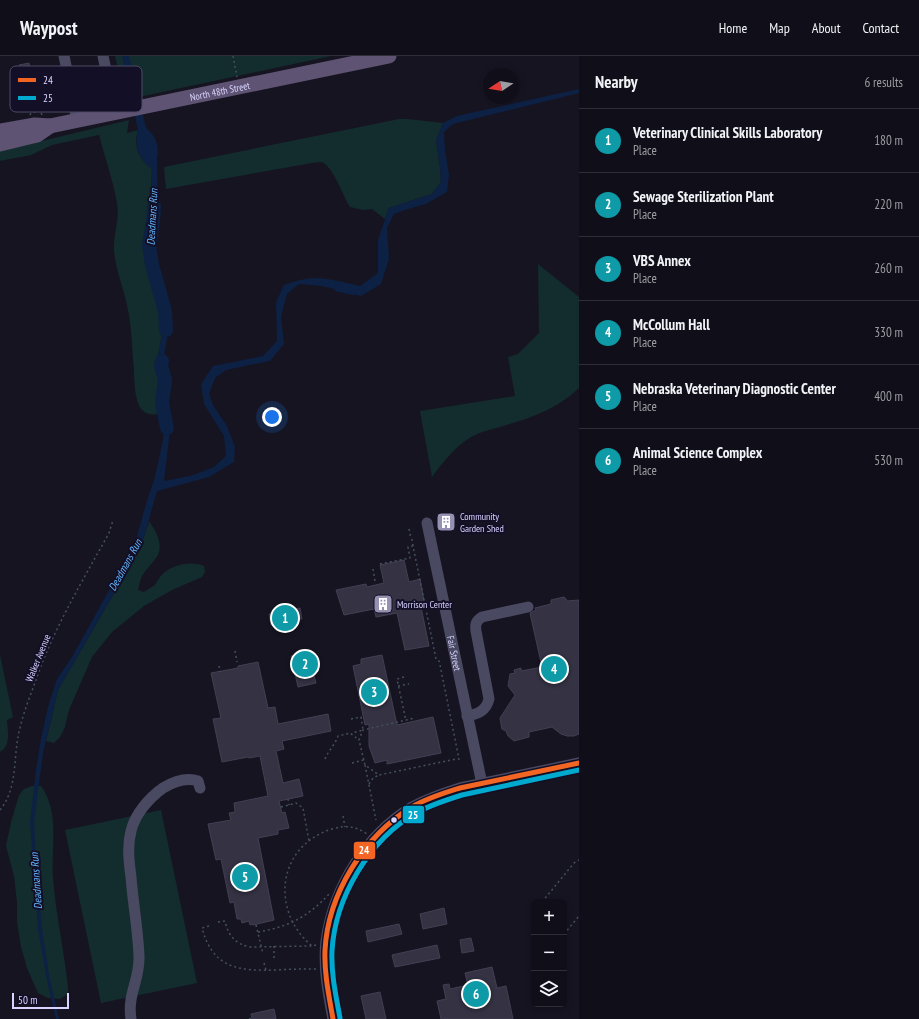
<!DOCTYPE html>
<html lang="en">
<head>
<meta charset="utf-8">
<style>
  :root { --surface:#100f19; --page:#191822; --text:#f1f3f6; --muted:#9c9ca2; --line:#302f38; --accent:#7c3aed }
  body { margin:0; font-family:"PT Sans Narrow",sans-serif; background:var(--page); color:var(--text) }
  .controls { position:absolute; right:12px; bottom:12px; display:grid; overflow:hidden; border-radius:6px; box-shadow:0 2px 6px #0003 }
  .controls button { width:36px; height:36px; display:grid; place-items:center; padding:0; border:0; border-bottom:1px solid var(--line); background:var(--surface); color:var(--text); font:20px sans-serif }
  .compass { position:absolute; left:483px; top:12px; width:36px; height:36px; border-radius:50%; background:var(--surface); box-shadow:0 2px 6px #0003; rotate:258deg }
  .scale { position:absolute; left:12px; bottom:10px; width:57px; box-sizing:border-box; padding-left:4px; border:2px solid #d9d4ff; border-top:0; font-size:11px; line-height:14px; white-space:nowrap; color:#d9d4ff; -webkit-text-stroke:3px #130f26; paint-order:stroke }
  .you { position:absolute; left:272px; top:361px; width:14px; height:14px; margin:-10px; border:3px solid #fff; border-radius:50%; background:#1a73e8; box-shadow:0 0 0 6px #1a73e833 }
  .badge { display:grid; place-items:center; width:26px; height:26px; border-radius:50%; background:var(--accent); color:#fff; font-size:13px; font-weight:700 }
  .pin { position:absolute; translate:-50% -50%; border:2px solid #fff; box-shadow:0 1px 4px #0006 }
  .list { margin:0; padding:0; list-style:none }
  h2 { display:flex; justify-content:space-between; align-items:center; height:52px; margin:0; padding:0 16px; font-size:17px }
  h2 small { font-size:13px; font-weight:400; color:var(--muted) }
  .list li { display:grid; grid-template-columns:26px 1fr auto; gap:12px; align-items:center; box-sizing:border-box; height:64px; padding:0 16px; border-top:1px solid var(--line) }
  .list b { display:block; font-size:15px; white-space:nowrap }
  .list p { margin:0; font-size:13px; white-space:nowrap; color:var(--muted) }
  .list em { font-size:13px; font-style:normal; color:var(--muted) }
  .icon { flex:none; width:22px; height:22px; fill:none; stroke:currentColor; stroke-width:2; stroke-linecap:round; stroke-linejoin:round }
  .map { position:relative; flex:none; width:579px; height:963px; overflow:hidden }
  header { display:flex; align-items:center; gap:24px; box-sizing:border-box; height:56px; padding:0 20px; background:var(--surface); border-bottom:1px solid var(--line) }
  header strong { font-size:19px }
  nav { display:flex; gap:22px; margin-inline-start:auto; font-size:14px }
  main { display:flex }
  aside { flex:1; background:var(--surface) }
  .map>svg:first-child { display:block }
  .green { fill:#132c2d }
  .water { fill:#0d2144 }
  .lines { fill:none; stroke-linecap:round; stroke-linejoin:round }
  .stream { stroke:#0d2144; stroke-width:2.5 }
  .river { stroke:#0d2144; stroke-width:14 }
  .building { fill:#343243; stroke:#433f54 }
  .path { stroke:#44505f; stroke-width:1.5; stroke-dasharray:2 3; stroke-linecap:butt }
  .minor { stroke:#4a4962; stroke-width:11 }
  .major { stroke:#5e5373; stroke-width:15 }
  .bus-1-casing { stroke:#130f26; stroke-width:8 }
  .bus-2-casing { stroke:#130f26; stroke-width:8 }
  .bus-1 { stroke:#f26522; stroke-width:5 }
  .bus-2 { stroke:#00a9ce; stroke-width:5 }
  .bus-dot { fill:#d9d4ff; stroke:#130f26; stroke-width:1.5 }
  .labels { text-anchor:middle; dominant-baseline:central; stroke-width:4; stroke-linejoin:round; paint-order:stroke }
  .street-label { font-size:10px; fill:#d9d4ff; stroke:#130f26 }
  .poi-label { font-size:10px; fill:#d9d4ff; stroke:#130f26; text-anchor:start }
  .water-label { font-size:11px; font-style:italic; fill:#62b6ff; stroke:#130f26 }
  .key { fill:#130f26; stroke:#4e4a67; stroke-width:1 }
  .key-label { font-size:11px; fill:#d9d4ff }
  .line-badge { stroke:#130f26; stroke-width:1.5 }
  .badge-label { font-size:11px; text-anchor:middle; font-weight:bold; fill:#fff }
</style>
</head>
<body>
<header>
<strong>Waypost</strong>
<nav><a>Home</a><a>Map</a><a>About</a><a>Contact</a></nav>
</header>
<main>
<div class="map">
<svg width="579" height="963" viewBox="0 0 579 963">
  <rect width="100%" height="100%" fill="#161421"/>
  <g class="green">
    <polygon points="115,0 331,0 125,44"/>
    <path d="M 399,63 L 408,63 L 443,67 L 436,85 L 440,111 L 441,126 L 432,138 L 389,152 L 385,163 L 372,153 L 363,154 L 350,151 C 343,140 332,108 321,106 C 318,106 315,107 312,107 L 166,133 L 164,111 Z"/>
    <path d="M 129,64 L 127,77 L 138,74 C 133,91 139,103 152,113 L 150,163 L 155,174 L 146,195 L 164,267 L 157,306 L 164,356 C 157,359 148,360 142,354 C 135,346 134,325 134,315 C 132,293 132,271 127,249 C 123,231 116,214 114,195 C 113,179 120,163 117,147 C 113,124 105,102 99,79 L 52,89 L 31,99 L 0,105 L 0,95 Z"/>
    <path d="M 538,208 L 579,241 L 579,332 C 557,353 531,362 503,370 C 493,373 480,376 471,381 C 455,391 443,406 432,421 L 420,355 L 515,340 L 508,301 L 518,298 L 539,277 Z"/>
    <path d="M 149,465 C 156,475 165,491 156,502 C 151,509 145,514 141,522 C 140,526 139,530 138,534 L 144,536 C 147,534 152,531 155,529 C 158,524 160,520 165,516 C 176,508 191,505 204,510 L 205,516 L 202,521 L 172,534 L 144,550 L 112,576 L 92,601 L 69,654 L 65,671 L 60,681 L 54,687 L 46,685 L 58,634 L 132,506 L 144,481 Z"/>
    <path d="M 0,599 L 13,661 L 7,664 C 8,676 11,690 0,696 Z"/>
    <path d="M 32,730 L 41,730 C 60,756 51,792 53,822 C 56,859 64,894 68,931 L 68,938 L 60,943 L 48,942 L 38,937 L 27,912 L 21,891 L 17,866 L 17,846 L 14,820 L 6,790 L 11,766 L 19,739 L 24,733 Z"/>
    <polygon points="161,754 197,927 101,947 65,774"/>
  </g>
  <path class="water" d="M 122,0 L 129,0 L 146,72 C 155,79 160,90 157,101 L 158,180 L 152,193 L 160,236 L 169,270 L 163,306 L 166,349 L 170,374 L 164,425 L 190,420 L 214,411 L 226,400 L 224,380 L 204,348 L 201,328 L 213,310 L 263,300 L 277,285 L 276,246 L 284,229 C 315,217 330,223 360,230 L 378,217 L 378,184 L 389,152 L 432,138 L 441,126 L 440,111 L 436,85 L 443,67 L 457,60 L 579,33 L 579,37 L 453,68 L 444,76 L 445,94 L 449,119 L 447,136 L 426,148 L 408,153 L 394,158 L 387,172 L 389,203 L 381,228 L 361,240 L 322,230 L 299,228 L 287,238 L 281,261 L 284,288 L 270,305 L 226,314 L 215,322 L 209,338 L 213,349 L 227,370 L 235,391 L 234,406 L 209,421 L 157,435 L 144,481 L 132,506 L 58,634 L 43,697 L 34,766 L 37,821 L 42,872 L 49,919 L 59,963 L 56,963 L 48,930 L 38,873 L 30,766 L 36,714 L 41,683 L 48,651 L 57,623 L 72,601 L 117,520 L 133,494 L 147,445 L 155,421 L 163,384 L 164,355 L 157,306 L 164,267 L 146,195 L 154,174 L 150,163 L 152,113 C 139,103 134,91 138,74 Z"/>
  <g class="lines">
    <polyline class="stream" points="336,234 354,238"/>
    <g class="river">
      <polyline points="154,151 153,166 149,189 152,209 165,255 166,274"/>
      <polyline points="162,305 161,310 165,324 162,347 167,372"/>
    </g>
  </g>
  <g class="building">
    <polygon points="29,7 35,34 24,36 19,9"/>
    <polygon points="453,461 454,468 439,471 438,464"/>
    <polygon points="404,504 409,526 420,523 425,550 421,551 429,590 405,594 397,557 376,561 374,553 344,559 336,534 366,528 367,531 384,527 380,509"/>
    <polygon points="564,541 566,543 567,545 579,544 579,678 574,680 567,680 561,678 552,671 529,676 529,681 514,685 508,680 506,675 502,673 500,662 515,639 508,630 510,618 515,617 514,614 521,612 521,615 542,611 530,557 536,554 535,552 551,548 551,544"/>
    <polygon points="300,552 302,563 289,565 290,570 280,572 279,568 271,569 269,558"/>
    <polygon points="309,596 310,601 315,600 319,615 313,616 316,627 298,631 291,600"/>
    <polygon points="382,599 397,669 433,661 441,697 387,708 387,704 375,707 369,690 369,668 365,669 353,610 361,608 361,603"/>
    <polygon points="258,606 268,652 275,651 278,668 328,658 331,675 282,685 284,693 276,695 283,727 299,723 303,740 279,745 282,757 285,756 289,772 278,774 278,778 258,782 274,864 253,869 252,868 250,869 249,865 242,867 241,863 237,863 234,846 230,847 221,803 216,804 208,768 231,764 229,757 235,756 234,747 268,740 260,700 249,702 248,701 222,706 213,663 221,662 211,617 238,612 238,610"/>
    <polygon points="444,852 447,868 423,873 420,858"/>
    <polygon points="399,868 402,878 368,886 366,875"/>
    <polygon points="471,882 474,895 462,897 460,884"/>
    <polygon points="437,889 440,902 395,911 392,899"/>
    <polygon points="492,911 497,932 506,930 513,963 441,963 437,945 446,943 443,929 449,928 450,933 468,929 465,917"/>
    <polygon points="380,936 386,963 366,963 361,940"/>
    <polygon points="274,953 276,963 252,963 251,958"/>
  </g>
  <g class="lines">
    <g class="path">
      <polyline points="233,0 237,21"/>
      <polyline points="30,59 31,57 40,54 42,59"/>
      <polyline points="409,473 411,483"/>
      <polyline points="412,483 413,490"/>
      <polyline points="380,508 410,502 408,491 413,490 436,603 439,605 440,609 459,703 456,703 379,719 365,709 359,684 363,674 415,662"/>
      <polyline points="373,513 375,525"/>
      <polyline points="235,595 237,606"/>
      <polyline points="219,610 220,616"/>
      <polyline points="404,621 397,623 406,665"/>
      <polyline points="398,630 409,628"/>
      <polyline points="351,663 361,661 363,674 352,677"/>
      <path d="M 325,703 C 328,695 335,689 338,680 L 350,677 L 359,684"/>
      <polyline points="352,707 364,704"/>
      <polyline points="365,709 376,764"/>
      <polyline points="369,728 373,722 379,719"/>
      <polyline points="288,743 289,749"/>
      <polyline points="281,751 296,747 303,752 309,785"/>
      <path d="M 0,754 C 18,732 13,702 19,676 C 23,657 31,638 37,621 C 55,570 83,524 109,477 L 113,464"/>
      <polyline points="343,760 345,771"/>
      <polyline points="542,846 574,807 579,804"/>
      <polyline points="534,856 533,860 534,863"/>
      <path d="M 218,866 L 225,865 C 228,879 235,888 250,891 L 312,890"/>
      <polyline points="256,869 263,898"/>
      <path d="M 209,870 L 202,872 C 213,913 239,915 276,914 C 290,913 303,913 317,913"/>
      <path d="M 258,876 C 288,871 308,861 329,838"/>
      <polyline points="564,878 579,860"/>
      <path d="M 316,889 L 312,890 C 270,855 277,790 332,773 C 346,769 355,770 367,778"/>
      <polyline points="274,890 274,902"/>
      <polyline points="264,907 266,914"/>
      <polyline points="249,963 252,962"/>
    </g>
    <g class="minor">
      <polyline points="64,0 69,24"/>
      <polyline points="103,0 115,56"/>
      <polyline points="71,37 77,64"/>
      <path id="s1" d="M 427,467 L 482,728"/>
      <path d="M 467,660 C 478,658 486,655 489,643 L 476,575 C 475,568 476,565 482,561 L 528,551"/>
      <path d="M 131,963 C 127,938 140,924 139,900 C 138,874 133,847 131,821 C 129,806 127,790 131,775 C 135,758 149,742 163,732 C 173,726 186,721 198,725 L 200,732"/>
      <path d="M 333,963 C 328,937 323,911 326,885 C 333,832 366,779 412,751 C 427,743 444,737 460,732 L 579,707"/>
    </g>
    <g class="major">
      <path id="s2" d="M 0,75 L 35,69 L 50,70 L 389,0"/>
      <polyline points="0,88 37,79 50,70"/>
    </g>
    <defs>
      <path id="bus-1" d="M 333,963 C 329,940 324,917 325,894 C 328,838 364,780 412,751 C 427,742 444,737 460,732 L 579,707"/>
      <path id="bus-2" d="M 340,962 C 336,940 331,918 332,895 C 335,841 370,783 416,757 C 430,749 446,744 462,739 L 579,714"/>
    </defs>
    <use href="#bus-1" class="bus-1-casing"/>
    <use href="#bus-2" class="bus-2-casing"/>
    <use href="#bus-1" class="bus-1"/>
    <use href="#bus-2" class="bus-2"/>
  </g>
  <defs>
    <symbol id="building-square" viewBox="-11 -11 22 22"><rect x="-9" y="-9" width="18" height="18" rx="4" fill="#9591b1" stroke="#130f26"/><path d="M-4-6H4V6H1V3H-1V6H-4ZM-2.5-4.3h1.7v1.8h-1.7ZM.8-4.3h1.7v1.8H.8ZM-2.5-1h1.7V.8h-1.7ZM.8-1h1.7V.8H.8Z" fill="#fff"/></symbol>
  </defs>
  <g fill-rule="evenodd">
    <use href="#building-square" x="435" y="455" width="22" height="22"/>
    <use href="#building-square" x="372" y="537" width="22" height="22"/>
  </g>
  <circle class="bus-dot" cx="394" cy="764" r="3.5"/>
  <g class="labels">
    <g class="street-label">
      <text stroke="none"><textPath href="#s2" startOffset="224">North 48th Street</textPath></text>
      <text stroke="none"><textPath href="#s1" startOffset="133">Fair Street</textPath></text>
      <text transform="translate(38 602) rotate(-68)">Walker Avenue</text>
    </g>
    <g class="poi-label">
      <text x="460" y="460">Community<tspan x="460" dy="12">Garden Shed</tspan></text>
      <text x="397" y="548">Morrison Center</text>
    </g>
    <g class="water-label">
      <text transform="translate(152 161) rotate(-87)">Deadmans Run</text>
      <text transform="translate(125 509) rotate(-61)">Deadmans Run</text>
      <text transform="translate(36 825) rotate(-94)">Deadmans Run</text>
    </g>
  </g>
  <rect x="10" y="10" width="132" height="46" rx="6" class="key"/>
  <rect x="18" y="22" width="18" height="4" fill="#f26522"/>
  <rect x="18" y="40" width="18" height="4" fill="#00a9ce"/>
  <g class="key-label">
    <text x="43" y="28">24</text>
    <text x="43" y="46">25</text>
  </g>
  <g class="line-badge">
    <rect x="402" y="749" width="23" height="19" rx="4" fill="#00a9ce"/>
    <rect x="353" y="785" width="23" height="19" rx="4" fill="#f26522"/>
  </g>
  <g class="badge-label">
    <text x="413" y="763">25</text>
    <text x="364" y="798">24</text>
  </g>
</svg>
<div class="controls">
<button>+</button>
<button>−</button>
<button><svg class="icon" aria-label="layers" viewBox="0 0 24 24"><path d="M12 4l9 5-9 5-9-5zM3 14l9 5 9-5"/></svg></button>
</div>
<svg class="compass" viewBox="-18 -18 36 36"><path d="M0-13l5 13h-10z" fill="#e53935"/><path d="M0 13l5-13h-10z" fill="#9c9ca2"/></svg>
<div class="scale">50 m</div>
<div class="you"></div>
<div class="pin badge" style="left:285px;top:562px;background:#0f9aa8">1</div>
<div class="pin badge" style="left:305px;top:608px;background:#0f9aa8">2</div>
<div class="pin badge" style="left:374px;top:636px;background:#0f9aa8">3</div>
<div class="pin badge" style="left:554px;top:613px;background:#0f9aa8">4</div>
<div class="pin badge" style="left:245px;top:821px;background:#0f9aa8">5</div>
<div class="pin badge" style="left:476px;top:938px;background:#0f9aa8">6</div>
</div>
<aside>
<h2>Nearby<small>6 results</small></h2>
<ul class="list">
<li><span class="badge" style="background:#0f9aa8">1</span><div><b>Veterinary Clinical Skills Laboratory</b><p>Place</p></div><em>180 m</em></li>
<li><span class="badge" style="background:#0f9aa8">2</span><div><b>Sewage Sterilization Plant</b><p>Place</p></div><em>220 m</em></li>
<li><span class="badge" style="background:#0f9aa8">3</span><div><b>VBS Annex</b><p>Place</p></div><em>260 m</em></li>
<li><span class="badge" style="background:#0f9aa8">4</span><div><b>McCollum Hall</b><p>Place</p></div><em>330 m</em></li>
<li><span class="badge" style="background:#0f9aa8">5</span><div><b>Nebraska Veterinary Diagnostic Center</b><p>Place</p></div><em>400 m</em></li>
<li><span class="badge" style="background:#0f9aa8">6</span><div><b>Animal Science Complex</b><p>Place</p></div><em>530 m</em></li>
</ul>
</aside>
</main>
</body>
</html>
